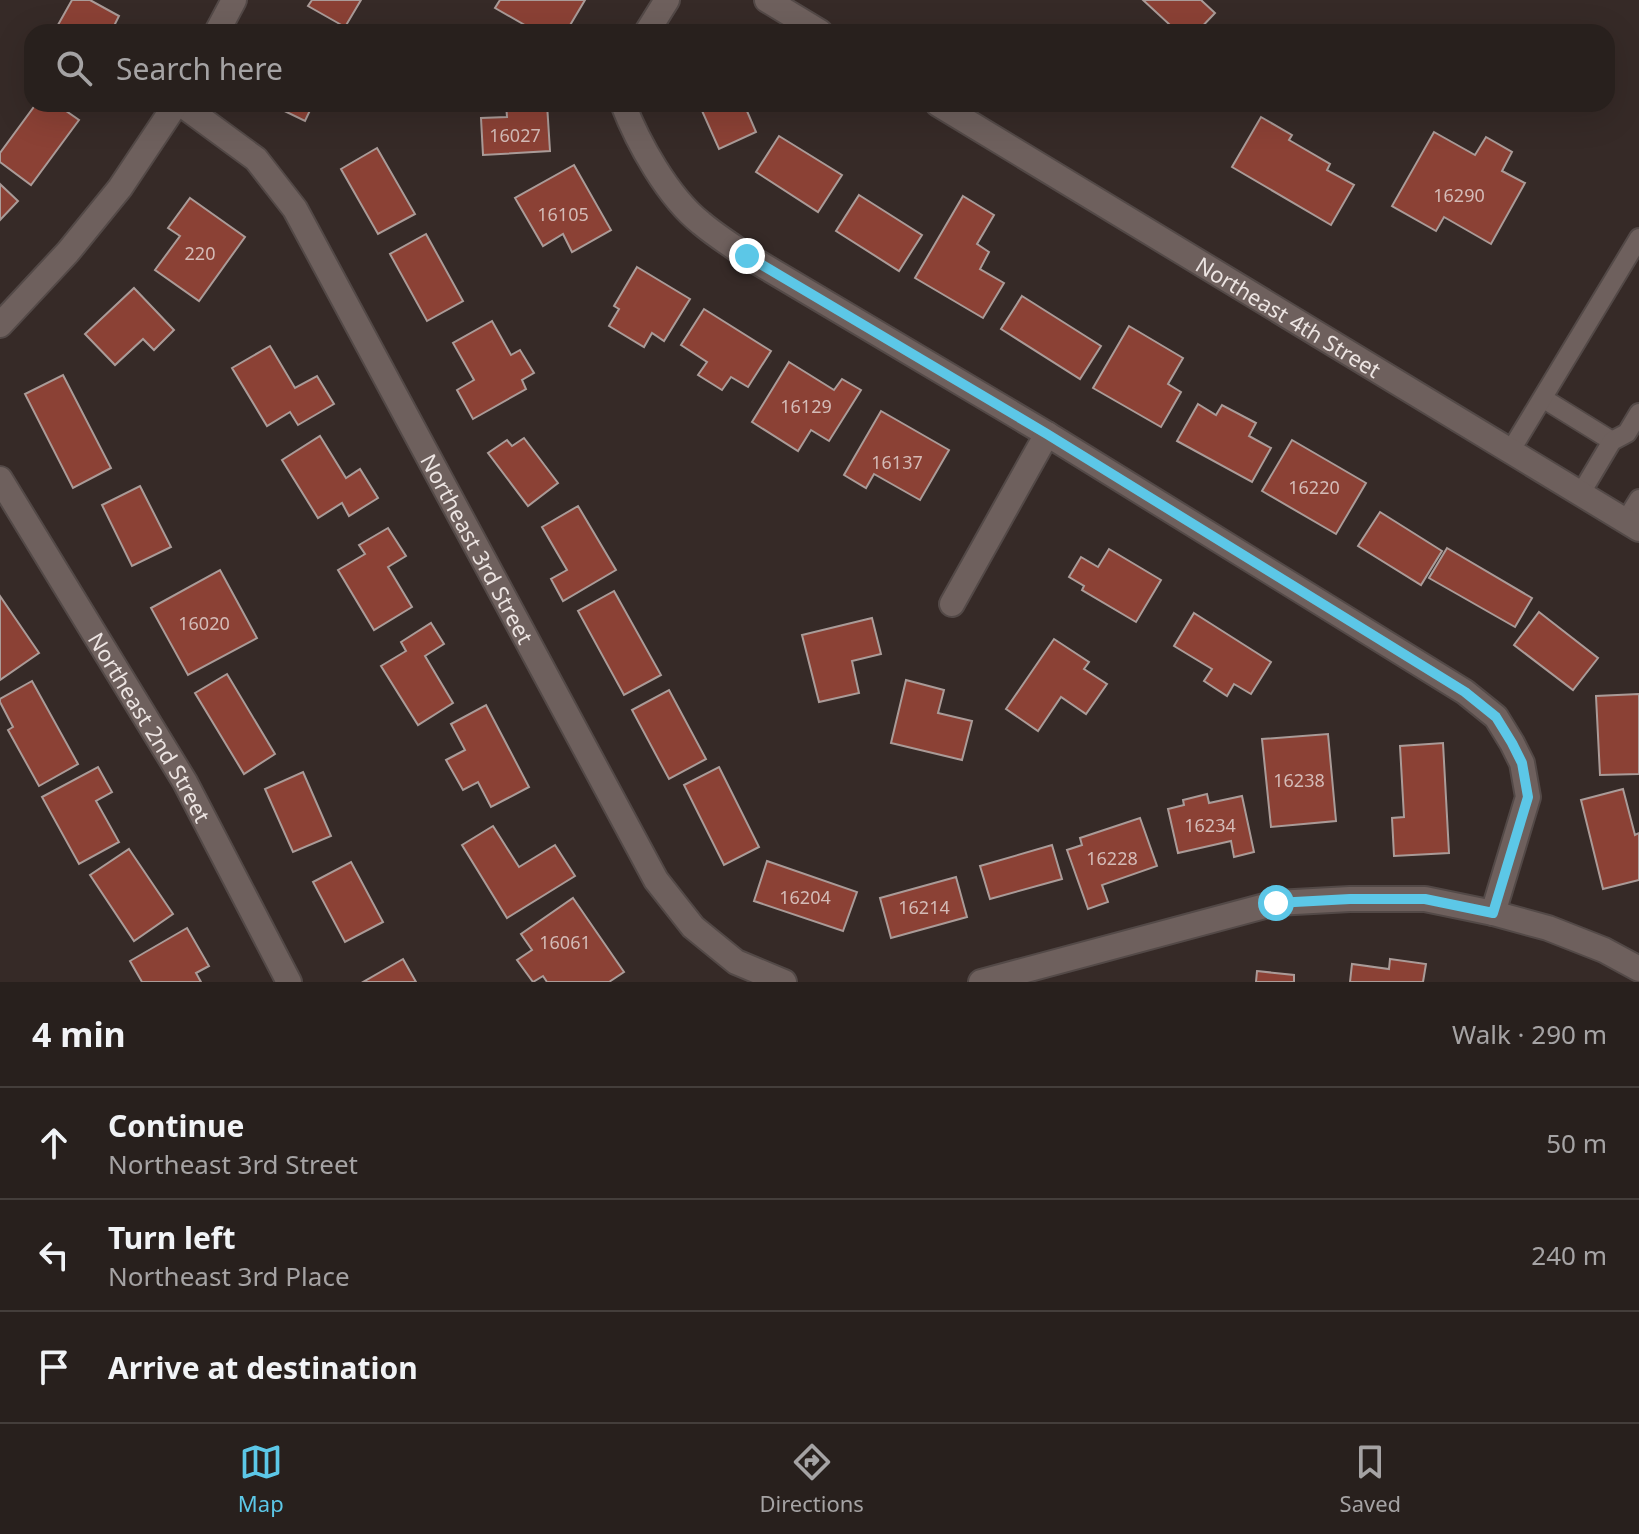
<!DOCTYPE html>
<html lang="en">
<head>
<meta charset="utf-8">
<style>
  :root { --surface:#28201d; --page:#302826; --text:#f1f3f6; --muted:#a5a3a4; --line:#443e3b; --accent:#5cc7e7 }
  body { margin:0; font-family:"Noto Sans",sans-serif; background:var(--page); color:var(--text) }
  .stop { position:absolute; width:24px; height:24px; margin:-18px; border:6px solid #5cc7e7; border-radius:50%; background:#fff }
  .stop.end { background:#5cc7e7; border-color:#fff; box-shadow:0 2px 8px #0008 }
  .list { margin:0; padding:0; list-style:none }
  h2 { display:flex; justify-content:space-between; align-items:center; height:104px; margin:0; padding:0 32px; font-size:34px }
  h2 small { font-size:26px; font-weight:400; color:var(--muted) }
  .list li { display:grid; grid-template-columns:52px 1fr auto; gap:24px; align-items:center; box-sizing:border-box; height:112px; padding:0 32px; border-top:2px solid var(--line) }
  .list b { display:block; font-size:30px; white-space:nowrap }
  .list p { margin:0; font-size:26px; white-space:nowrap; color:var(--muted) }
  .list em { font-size:26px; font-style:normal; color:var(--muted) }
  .icon { flex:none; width:44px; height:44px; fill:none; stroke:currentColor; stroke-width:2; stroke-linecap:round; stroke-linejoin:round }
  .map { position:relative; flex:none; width:1639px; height:982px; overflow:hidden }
  .search { position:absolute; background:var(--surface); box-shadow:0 8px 32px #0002; left:24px; right:24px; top:24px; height:88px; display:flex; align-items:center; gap:20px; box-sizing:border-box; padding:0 28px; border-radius:24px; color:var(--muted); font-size:30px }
  .sheet { height:440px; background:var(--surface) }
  nav { display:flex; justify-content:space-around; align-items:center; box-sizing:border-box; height:112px; border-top:2px solid var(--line); background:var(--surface); font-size:22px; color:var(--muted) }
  nav a { display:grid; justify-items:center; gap:4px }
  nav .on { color:var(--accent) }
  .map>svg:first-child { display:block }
  .building { fill:#8b4135; stroke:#aa9b98; stroke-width:2 }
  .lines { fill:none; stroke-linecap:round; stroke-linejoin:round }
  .lane-casing { stroke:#534947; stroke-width:22 }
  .street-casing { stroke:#534947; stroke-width:28 }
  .lane { stroke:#6e605d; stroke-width:18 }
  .street { stroke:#6e605d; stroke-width:24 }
  .route { stroke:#5cc7e7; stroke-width:10 }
  .labels { text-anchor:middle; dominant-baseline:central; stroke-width:8; stroke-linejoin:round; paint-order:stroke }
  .number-label { font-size:18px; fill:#d4bbb7 }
  .street-label { font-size:22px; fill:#ece4e2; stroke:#191413 }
</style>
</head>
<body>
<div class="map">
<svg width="1639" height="982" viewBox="0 0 1639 982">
  <rect width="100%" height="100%" fill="#362a27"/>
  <g class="building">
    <polygon points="72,0 90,0 119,16 111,32 54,32"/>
    <polygon points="312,0 361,0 345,27 308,6"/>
    <polygon points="500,0 585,0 566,32 537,32 495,8"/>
    <polygon points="1143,0 1201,0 1215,13 1197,32 1162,32 1169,24"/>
    <polygon points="36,104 56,104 79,120 31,185 0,162 0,153"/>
    <polygon points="270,104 313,104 305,121"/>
    <polygon points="506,104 547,104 550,151 483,155 481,118 507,117"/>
    <polygon points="699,104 744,104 756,132 719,149"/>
    <polygon points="1261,117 1292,135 1289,140 1330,164 1327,170 1354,185 1331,225 1232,167"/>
    <polygon points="1434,132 1475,155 1486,137 1512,152 1502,171 1525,183 1491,244 1444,217 1436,231 1392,206"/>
    <polygon points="779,136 842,175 818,212 756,172"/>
    <polygon points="377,148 415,214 378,234 341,169"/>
    <polygon points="574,165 611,230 572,252 563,234 543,246 515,198"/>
    <polygon points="0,184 18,201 0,220"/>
    <polygon points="859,195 922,235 899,271 836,231"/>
    <polygon points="963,196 994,215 977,244 989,252 980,269 1004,283 983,318 915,278"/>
    <polygon points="190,198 245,237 199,301 155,270 180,236 168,228"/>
    <polygon points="426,234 463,301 427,321 390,254"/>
    <polygon points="637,267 690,299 664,341 652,333 644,347 609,326 619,309 614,306"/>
    <polygon points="134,288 174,330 154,350 143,339 115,365 85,334"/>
    <polygon points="1022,296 1101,346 1080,379 1001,329"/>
    <polygon points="704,309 771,351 748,387 731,377 722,390 698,375 707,362 681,345"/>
    <polygon points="492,321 511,355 520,350 534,373 522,380 526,389 473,419 457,390 474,380 453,343"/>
    <polygon points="1129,326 1183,358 1168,384 1181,392 1161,427 1093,388"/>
    <polygon points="270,346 295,388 317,376 334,404 298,425 290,412 267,426 232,368"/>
    <polygon points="789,362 834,390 842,379 861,390 829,441 811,430 798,451 752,422"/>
    <polygon points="63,375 111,468 73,488 25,394"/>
    <polygon points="1198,404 1216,415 1222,405 1256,423 1249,436 1271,448 1252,482 1177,441"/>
    <polygon points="881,411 949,450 920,500 874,474 866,488 844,475"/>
    <polygon points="320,436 346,478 360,469 378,498 349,516 342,503 318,518 282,460"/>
    <polygon points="524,438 558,483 528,506 488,453 507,440 512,446"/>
    <polygon points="1292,440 1366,483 1336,534 1262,491"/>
    <polygon points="140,486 171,547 132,566 102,505"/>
    <polygon points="578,506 616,570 563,601 551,579 567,570 542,527"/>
    <polygon points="1380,512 1442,551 1421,585 1358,546"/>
    <polygon points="388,528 406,556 388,567 412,607 374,630 338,570 365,554 359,545"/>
    <polygon points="1447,548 1532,598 1515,627 1429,578"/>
    <polygon points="1109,549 1161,580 1136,622 1082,590 1084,586 1069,577 1081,557 1098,567"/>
    <polygon points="220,570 257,638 188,675 151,608"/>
    <polygon points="614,591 661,675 624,695 578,611"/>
    <polygon points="0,596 39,653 0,680"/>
    <polygon points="1539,612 1598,658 1573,690 1514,645"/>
    <polygon points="1194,613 1271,662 1251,694 1234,684 1227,696 1204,681 1212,669 1174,646"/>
    <polygon points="872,618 881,654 852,661 859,693 819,702 802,635"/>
    <polygon points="431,623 444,644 425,656 453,703 418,725 381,666 406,651 401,642"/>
    <polygon points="1054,639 1089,662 1084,669 1107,684 1086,714 1061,697 1038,731 1006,709"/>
    <polygon points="227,674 275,754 244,774 195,693"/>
    <polygon points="906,680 944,690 938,713 972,721 962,760 891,743"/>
    <polygon points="32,681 78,764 39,786 8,730 13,727 0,702 0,699"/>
    <polygon points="669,690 706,759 669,779 632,710"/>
    <polygon points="1639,694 1639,774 1600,775 1596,696"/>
    <polygon points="486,705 529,787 491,807 478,782 463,790 446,760 465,750 451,724"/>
    <polygon points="1328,734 1336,821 1271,827 1262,739"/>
    <polygon points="1443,743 1449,853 1394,856 1392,818 1404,817 1400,746"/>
    <polygon points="98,767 112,792 96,801 119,842 79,864 42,797"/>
    <polygon points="719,767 759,847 724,865 684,785"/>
    <polygon points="303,772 331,836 293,852 265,789"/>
    <polygon points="1623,789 1635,835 1639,833 1639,880 1603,889 1581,800"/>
    <polygon points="1207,794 1209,803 1242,796 1254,852 1234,857 1231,841 1178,853 1168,809 1184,805 1183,800"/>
    <polygon points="1140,818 1157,866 1102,885 1108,902 1088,909 1067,850 1082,845 1080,838"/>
    <polygon points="493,826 519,867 555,845 575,876 507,918 462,845"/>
    <polygon points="1052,845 1062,879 990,899 980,866"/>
    <polygon points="129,849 173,914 134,941 90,875"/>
    <polygon points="767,861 857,892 843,931 754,901"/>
    <polygon points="351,862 383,922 345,942 313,882"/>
    <polygon points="956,877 967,917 891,938 880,898"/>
    <polygon points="573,898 624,972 609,982 547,982 543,976 533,982 517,960 532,950 521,934"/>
    <polygon points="187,928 209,966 196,973 201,982 142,982 130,961"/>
    <polygon points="403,959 416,982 363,982"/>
    <polygon points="1390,959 1426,964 1423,982 1350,982 1352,964 1389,969"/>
    <polygon points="1257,971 1294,975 1294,982 1256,982"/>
  </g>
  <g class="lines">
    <defs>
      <g id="lane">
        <polyline points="1544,399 1612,441"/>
        <polyline points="1511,450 1639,238"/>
        <polyline points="1581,493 1612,441 1627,433 1639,413"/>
        <polyline points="1626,520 1639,499"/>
      </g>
      <g id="street">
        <polyline points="767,0 820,32"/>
        <polyline points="217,32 234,0"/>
        <polyline points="647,32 667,0"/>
        <path id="s1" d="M 181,104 L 256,159 L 295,209 L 656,880 L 693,927 L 736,962 L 784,982"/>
        <path d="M 623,104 C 638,143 668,197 701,223 C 715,235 731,245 747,256 L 1047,434 L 1465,692 L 1496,717 L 1512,743 L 1522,763 L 1528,797 L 1493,913"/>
        <path id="s2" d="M 938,104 L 1639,529"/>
        <polyline points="0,325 68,252 120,188 176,104"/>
        <path id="s3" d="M 0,479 L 185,782 L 289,982"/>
        <polyline points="952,604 1047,434"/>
        <polyline points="981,982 1276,903 1350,899 1425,899 1493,913 1548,928 1604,950 1639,969"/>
      </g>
    </defs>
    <use href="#lane" class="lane-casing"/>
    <use href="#street" class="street-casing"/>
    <use href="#lane" class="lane"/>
    <use href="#street" class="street"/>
  </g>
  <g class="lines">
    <polyline class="route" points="747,256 1047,434 1465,692 1496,717 1512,743 1522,763 1528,797 1493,913 1425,899 1350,899 1276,903"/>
  </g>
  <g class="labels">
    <g class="number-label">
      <text x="515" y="135">16027</text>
      <text x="1459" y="195">16290</text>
      <text x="563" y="214">16105</text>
      <text x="200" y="253">220</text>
      <text x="806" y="406">16129</text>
      <text x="897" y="462">16137</text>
      <text x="1314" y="487">16220</text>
      <text x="204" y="623">16020</text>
      <text x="1299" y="780">16238</text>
      <text x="1210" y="825">16234</text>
      <text x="1112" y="858">16228</text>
      <text x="805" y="897">16204</text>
      <text x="924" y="907">16214</text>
      <text x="565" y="942">16061</text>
    </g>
    <g class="street-label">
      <text stroke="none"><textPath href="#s2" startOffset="410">Northeast 4th Street</textPath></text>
      <text stroke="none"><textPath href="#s1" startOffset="542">Northeast 3rd Street</textPath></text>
      <text stroke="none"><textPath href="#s3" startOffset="290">Northeast 2nd Street</textPath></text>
    </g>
  </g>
</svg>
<div class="stop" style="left:1276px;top:903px"></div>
<div class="stop end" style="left:747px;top:256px"></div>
<div class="search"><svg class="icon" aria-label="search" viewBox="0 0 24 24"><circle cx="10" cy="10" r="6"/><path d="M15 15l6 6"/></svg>Search here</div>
</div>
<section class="sheet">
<h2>4 min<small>Walk · 290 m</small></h2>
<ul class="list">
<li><svg class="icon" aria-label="ahead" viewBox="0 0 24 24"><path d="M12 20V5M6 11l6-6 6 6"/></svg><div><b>Continue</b><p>Northeast 3rd Street</p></div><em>50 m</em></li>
<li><svg class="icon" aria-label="left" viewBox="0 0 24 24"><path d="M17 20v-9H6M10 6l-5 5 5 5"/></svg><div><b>Turn left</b><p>Northeast 3rd Place</p></div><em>240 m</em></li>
<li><svg class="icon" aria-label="arrive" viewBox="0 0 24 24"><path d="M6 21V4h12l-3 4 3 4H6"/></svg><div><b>Arrive at destination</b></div></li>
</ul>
</section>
<nav>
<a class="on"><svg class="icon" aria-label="map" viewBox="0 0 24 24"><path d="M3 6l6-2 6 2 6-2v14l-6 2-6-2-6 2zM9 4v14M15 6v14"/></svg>Map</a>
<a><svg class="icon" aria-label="directions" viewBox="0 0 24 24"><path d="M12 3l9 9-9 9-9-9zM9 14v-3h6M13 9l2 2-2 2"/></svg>Directions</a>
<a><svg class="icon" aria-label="saved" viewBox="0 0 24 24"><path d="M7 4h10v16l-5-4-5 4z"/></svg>Saved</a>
</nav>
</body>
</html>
